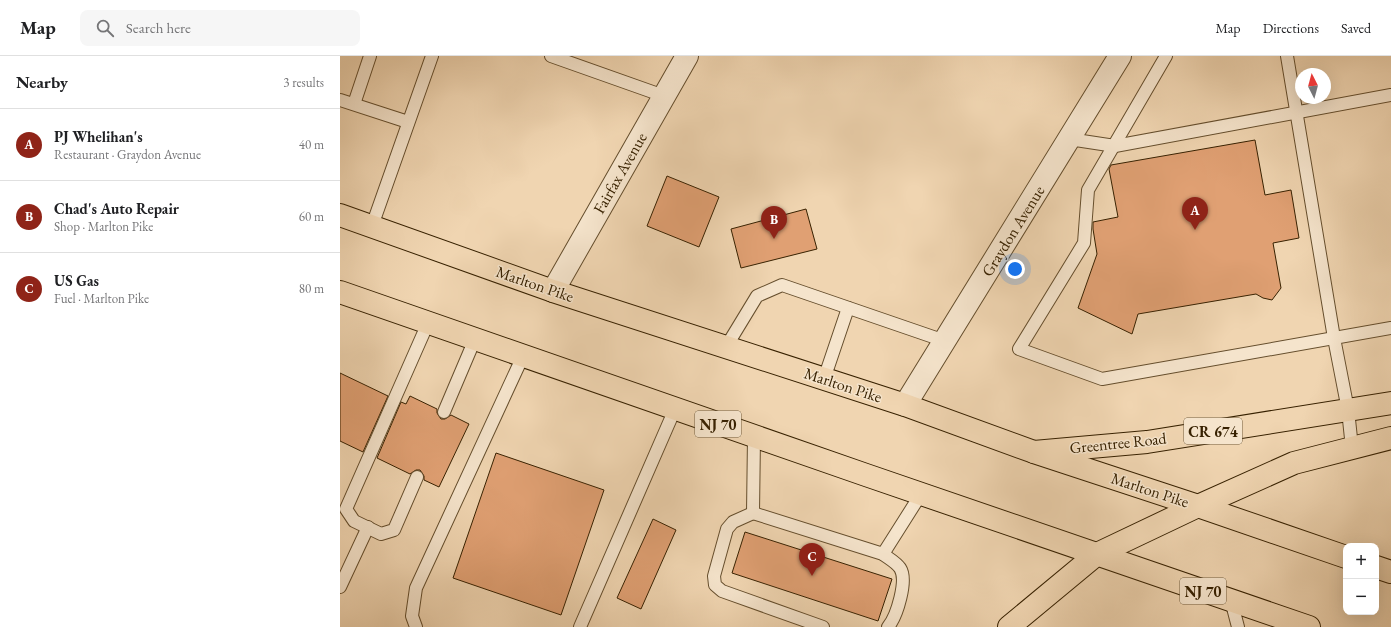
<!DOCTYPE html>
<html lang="en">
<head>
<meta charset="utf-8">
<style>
  :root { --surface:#fff; --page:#f6f6f6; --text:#202124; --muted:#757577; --line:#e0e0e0; --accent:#8f2418 }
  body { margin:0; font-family:"EB Garamond",serif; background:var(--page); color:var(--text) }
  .controls { position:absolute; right:12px; bottom:12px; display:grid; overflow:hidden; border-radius:8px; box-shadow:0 4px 16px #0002 }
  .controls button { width:36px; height:36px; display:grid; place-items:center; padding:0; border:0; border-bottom:1px solid var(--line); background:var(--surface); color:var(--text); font:20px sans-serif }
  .compass { position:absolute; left:955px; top:12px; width:36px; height:36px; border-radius:50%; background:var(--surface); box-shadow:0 4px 16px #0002; rotate:354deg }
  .you { position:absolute; left:675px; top:213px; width:14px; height:14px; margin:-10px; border:3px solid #fff; border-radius:50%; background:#1a73e8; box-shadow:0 0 0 6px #1a73e833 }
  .badge { display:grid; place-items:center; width:26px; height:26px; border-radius:50%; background:var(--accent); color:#fff; font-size:13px; font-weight:700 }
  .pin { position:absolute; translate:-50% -33px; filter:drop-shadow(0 1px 2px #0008) }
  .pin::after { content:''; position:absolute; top:21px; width:14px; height:12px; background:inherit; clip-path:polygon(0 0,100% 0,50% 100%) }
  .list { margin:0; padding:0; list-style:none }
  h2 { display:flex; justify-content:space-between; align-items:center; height:52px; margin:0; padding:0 16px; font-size:17px }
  h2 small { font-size:13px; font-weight:400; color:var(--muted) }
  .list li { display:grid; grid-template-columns:26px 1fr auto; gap:12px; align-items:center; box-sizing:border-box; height:72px; padding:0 16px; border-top:1px solid var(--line) }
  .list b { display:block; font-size:15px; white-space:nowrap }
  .list p { margin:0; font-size:13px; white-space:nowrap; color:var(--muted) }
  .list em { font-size:13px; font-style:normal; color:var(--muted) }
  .icon { flex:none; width:22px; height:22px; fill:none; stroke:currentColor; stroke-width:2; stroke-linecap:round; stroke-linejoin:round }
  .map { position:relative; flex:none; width:1051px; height:571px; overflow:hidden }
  header { display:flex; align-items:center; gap:24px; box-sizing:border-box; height:56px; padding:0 20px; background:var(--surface); border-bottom:1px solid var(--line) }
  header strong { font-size:19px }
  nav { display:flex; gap:22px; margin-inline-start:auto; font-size:14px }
  .search { width:280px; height:36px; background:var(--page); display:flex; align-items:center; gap:10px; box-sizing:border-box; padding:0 14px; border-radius:8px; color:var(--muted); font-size:15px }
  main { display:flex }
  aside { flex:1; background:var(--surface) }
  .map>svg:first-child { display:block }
  .building { fill:#e0a073; stroke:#372101 }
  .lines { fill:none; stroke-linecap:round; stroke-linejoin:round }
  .service-casing { stroke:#654e2d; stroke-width:14 }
  .minor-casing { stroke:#654e2d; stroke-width:24 }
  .primary-casing { stroke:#372101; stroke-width:24 }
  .trunk-casing { stroke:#372101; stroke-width:24 }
  .service { stroke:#f5e4cc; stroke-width:12 }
  .minor { stroke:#f5e4cc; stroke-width:22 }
  .primary { stroke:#f0d5b1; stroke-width:22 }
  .trunk { stroke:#f0d5b1; stroke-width:22 }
  .labels { text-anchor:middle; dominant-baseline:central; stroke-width:3; stroke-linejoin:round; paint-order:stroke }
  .shield { fill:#f5e4cc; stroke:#705c3e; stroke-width:1 }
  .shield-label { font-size:15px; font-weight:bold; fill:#372101 }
  .street-label { font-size:16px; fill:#372101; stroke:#f5e4cc }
</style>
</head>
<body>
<header>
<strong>Map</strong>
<div class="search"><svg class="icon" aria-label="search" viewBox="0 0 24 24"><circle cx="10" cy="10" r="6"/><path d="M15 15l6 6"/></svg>Search here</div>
<nav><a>Map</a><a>Directions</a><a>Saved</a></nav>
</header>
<main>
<aside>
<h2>Nearby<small>3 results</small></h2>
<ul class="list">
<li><span class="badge">A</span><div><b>PJ Whelihan's</b><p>Restaurant · Graydon Avenue</p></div><em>40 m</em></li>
<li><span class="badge">B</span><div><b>Chad's Auto Repair</b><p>Shop · Marlton Pike</p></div><em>60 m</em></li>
<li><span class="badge">C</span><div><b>US Gas</b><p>Fuel · Marlton Pike</p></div><em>80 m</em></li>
</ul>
</aside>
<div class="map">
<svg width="1051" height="571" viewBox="0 0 1051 571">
  <rect width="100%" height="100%" fill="#f0d5b1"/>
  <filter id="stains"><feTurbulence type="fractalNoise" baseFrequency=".005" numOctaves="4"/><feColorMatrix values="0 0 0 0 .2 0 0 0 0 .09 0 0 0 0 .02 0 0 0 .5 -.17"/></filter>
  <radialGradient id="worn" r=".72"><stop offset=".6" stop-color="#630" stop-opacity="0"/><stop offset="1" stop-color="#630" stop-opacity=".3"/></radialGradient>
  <g class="building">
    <polygon points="915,84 925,139 951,134 959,182 933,187 941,232 932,244 923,242 916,238 798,258 792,278 738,252 757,198 753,173 753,166 778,161 769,113 771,109"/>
    <polygon points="327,120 379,141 359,191 307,170"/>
    <polygon points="466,153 477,193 401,212 391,173"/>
    <polygon points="0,317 48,340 23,396 0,385"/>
    <polygon points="70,340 97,353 97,357 101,363 105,363 111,359 129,368 99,431 84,424 84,420 80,414 76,414 70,418 37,402 61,346 66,348"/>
    <polygon points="156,397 264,434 221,559 113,522"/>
    <polygon points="313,463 336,474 301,553 277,542"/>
    <polygon points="405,476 552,523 538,565 392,517"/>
  </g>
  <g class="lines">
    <defs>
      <g id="service">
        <polyline points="211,0 324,40"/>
        <polyline points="826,0 748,134 744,187 679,293 762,323 1051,272"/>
        <polyline points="947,0 994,282 1008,354 1012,392"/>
        <polyline points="0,44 68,66"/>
        <polyline points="14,48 30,0"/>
        <polyline points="729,83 775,90 1051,39"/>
        <polyline points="32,170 92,0"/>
        <polyline points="386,291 417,240 442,229 605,285"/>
        <polyline points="484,323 508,252"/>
        <polyline points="104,356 135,283"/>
        <polyline points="414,381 413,457 543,498 581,438"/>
        <polyline points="77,421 54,474 41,478 14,465 6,453 88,267"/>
        <polyline points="413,457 393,466 387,473 374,520 375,529 382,535 483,571"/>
        <path d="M 543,498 C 548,502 556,506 560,512 C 568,524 557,560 548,571"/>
        <polyline points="0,531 28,471"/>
        <polyline points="891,544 898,571"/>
        <polyline points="76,571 72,560 76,532 183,300"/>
        <polyline points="240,571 335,353"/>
      </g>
      <g id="minor">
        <polyline points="213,235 347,0"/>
        <polyline points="565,349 780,0"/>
      </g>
      <g id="primary">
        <polyline points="694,396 807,386 1051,347"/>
        <polyline points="757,498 858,450 954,407 1051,382"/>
      </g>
      <g id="trunk">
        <polyline points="0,159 213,235 565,349 694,396 858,450 1006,501"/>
        <polyline points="0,236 526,419 969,571"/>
        <polyline points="1036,511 1051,516"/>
        <polyline points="669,571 757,498"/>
      </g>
    </defs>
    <use href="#service" class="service-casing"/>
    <use href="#minor" class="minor-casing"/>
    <use href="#primary" class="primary-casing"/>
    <use href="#trunk" class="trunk-casing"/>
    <use href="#service" class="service"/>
    <use href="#minor" class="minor"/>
    <use href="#primary" class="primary"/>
    <use href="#trunk" class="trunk"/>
  </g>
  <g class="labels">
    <g class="shield">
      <rect x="355" y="355" width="46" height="26" rx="3"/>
      <rect x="844" y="362" width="58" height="26" rx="3"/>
      <rect x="840" y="522" width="46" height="26" rx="3"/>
    </g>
    <g class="shield-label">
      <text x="378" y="368">NJ 70</text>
      <text x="873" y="375">CR 674</text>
      <text x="863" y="535">NJ 70</text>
    </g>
    <g class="street-label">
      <text transform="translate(280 117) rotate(-60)">Fairfax Avenue</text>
      <text transform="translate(673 175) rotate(-58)">Graydon Avenue</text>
      <text transform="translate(195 228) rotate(19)">Marlton Pike</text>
      <text transform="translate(503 329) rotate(18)">Marlton Pike</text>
      <text transform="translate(778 387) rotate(-6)">Greentree Road</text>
      <text transform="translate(810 434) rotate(18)">Marlton Pike</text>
    </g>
  </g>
  <rect width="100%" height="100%" filter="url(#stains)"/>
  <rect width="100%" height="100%" fill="url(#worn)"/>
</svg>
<div class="controls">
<button>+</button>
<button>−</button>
</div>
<svg class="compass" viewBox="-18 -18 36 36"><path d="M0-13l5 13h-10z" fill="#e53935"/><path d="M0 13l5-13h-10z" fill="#757577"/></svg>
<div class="you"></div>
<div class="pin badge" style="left:855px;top:174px">A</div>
<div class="pin badge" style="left:434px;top:183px">B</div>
<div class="pin badge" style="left:472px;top:520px">C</div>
</div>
</main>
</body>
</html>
